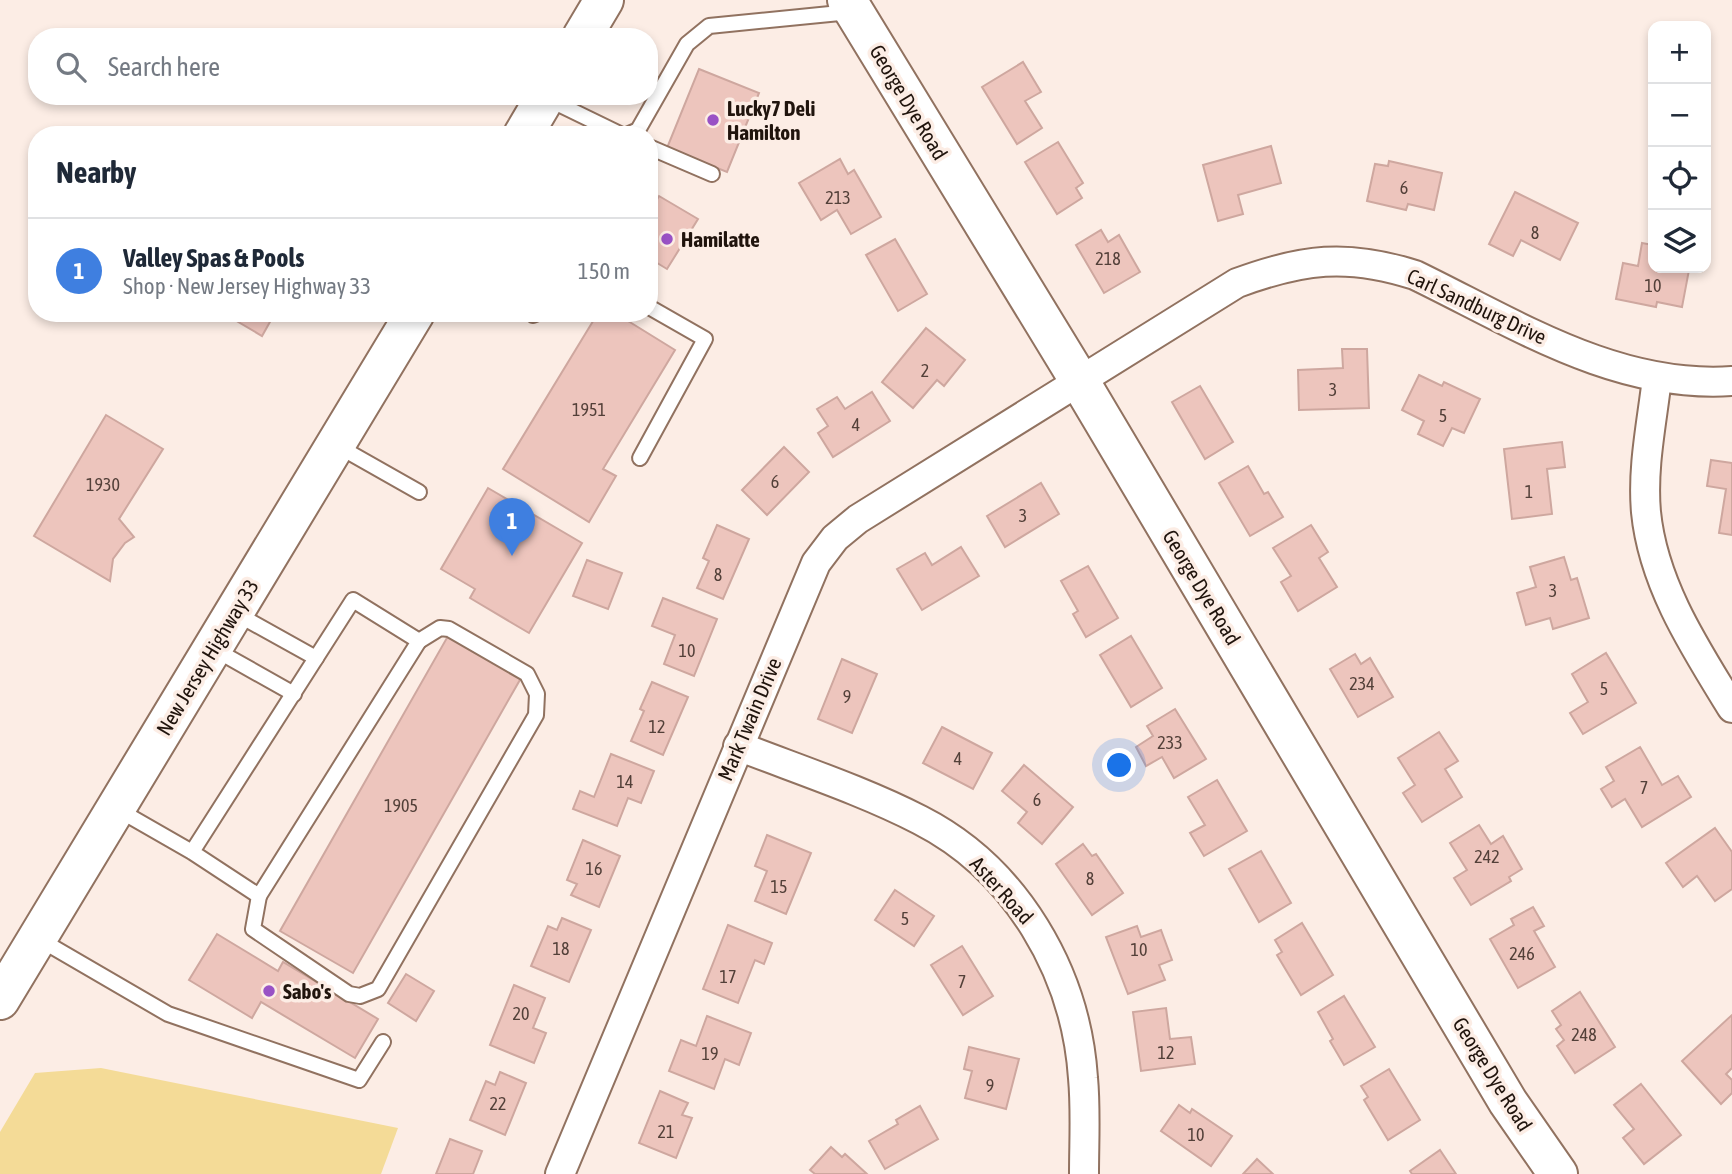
<!DOCTYPE html>
<html lang="en">
<head>
<meta charset="utf-8">
<style>
  :root { --surface:#fff; --page:#f2f2f3; --text:#1f2937; --muted:#747a83; --line:#e0e1e3; --accent:#1a73e8 }
  body { margin:0; font-family:"Asap Condensed",sans-serif; background:var(--page); color:var(--text) }
  .controls { position:absolute; right:21px; top:21px; display:grid; overflow:hidden; border-radius:14px; box-shadow:0 4px 10px #0003 }
  .controls button { width:63px; height:63px; display:grid; place-items:center; padding:0; border:0; border-bottom:2px solid var(--line); background:var(--surface); color:var(--text); font:35px sans-serif }
  .you { position:absolute; left:1120px; top:766px; width:24px; height:24px; margin:-18px; border:5px solid #fff; border-radius:50%; background:#1a73e8; box-shadow:0 0 0 10px #1a73e833 }
  .badge { display:grid; place-items:center; width:46px; height:46px; border-radius:50%; background:var(--accent); color:#fff; font-size:23px; font-weight:700 }
  .pin { position:absolute; translate:-50% -58px; filter:drop-shadow(0 2px 4px #0008) }
  .pin::after { content:''; position:absolute; top:37px; width:24px; height:21px; background:inherit; clip-path:polygon(0 0,100% 0,50% 100%) }
  .list { margin:0; padding:0; list-style:none }
  h2 { display:flex; justify-content:space-between; align-items:center; height:91px; margin:0; padding:0 28px; font-size:30px }
  h2 small { font-size:23px; font-weight:400; color:var(--muted) }
  .list li { display:grid; grid-template-columns:46px 1fr auto; gap:21px; align-items:center; box-sizing:border-box; height:105px; padding:0 28px; border-top:2px solid var(--line) }
  .list b { display:block; font-size:26px; white-space:nowrap }
  .list p { margin:0; font-size:23px; white-space:nowrap; color:var(--muted) }
  .list em { font-size:23px; font-style:normal; color:var(--muted) }
  .icon { flex:none; width:38px; height:38px; fill:none; stroke:currentColor; stroke-width:2; stroke-linecap:round; stroke-linejoin:round }
  .map { position:relative; flex:none; width:1732px; height:1174px; overflow:hidden }
  .search { position:absolute; background:var(--surface); box-shadow:0 4px 10px #0003; left:28px; top:28px; width:630px; height:77px; display:flex; align-items:center; gap:18px; box-sizing:border-box; padding:0 24px; border-radius:28px; color:var(--muted); font-size:26px }
  .panel { position:absolute; background:var(--surface); box-shadow:0 4px 10px #0003; left:28px; top:126px; width:630px; height:196px; border-radius:28px }
  .map>svg:first-child { display:block }
  .green { fill:#f4db97 }
  .building { fill:#edc5bd; stroke:#cea79f; stroke-width:2 }
  .lines { fill:none; stroke-linecap:round; stroke-linejoin:round }
  .lane-casing { stroke:#917260; stroke-width:18 }
  .street-casing { stroke:#917260; stroke-width:32 }
  .secondary-casing { stroke:#917260; stroke-width:42 }
  .primary-casing { stroke:#917260; stroke-width:42 }
  .lane { stroke:#fff; stroke-width:14 }
  .street { stroke:#fff; stroke-width:28 }
  .secondary { stroke:#fff; stroke-width:38 }
  .primary { stroke:#fff; stroke-width:38 }
  .poi-dot { fill:#9952c5; stroke:#fcede5; stroke-width:2.5 }
  .labels { text-anchor:middle; dominant-baseline:central; stroke-width:7; stroke-linejoin:round; paint-order:stroke }
  .number-label { font-size:18px; fill:#534039 }
  .street-label { font-size:21px; fill:#20140d; stroke:#fcede5 }
  .poi-label { font-size:21px; font-weight:bold; fill:#20140d; stroke:#fcede5; text-anchor:start }
</style>
</head>
<body>
<div class="map">
<svg width="1732" height="1174" viewBox="0 0 1732 1174">
  <rect width="100%" height="100%" fill="#fcede5"/>
  <polygon class="green" points="101,1068 398,1128 381,1174 0,1174 0,1132 35,1073"/>
  <g class="building">
    <polygon points="1023,62 1041,92 1025,101 1042,128 1017,144 982,87"/>
    <polygon points="699,69 759,93 727,172 667,148"/>
    <polygon points="1058,142 1083,183 1076,188 1082,198 1057,214 1025,162"/>
    <polygon points="1271,146 1281,183 1238,195 1243,214 1218,221 1203,165"/>
    <polygon points="840,159 848,174 854,170 881,217 851,234 837,210 821,220 799,183"/>
    <polygon points="1389,161 1442,173 1434,210 1408,204 1406,210 1367,201 1375,164 1388,166"/>
    <polygon points="1515,192 1578,223 1560,260 1521,240 1513,256 1489,244"/>
    <polygon points="659,196 698,219 667,269 649,258 649,213"/>
    <polygon points="1101,230 1108,242 1119,235 1140,272 1104,293 1076,245"/>
    <polygon points="895,239 927,294 898,311 866,255"/>
    <polygon points="1642,243 1653,245 1653,268 1689,270 1682,307 1657,302 1656,307 1616,299 1623,263 1638,266"/>
    <polygon points="223,313 275,313 262,336"/>
    <polygon points="598,313 615,313 675,350 603,469 616,476 589,522 503,469"/>
    <polygon points="926,328 965,360 944,386 937,380 913,408 882,382"/>
    <polygon points="1342,349 1367,349 1369,408 1299,410 1298,370 1343,368"/>
    <polygon points="1419,375 1442,386 1444,382 1480,399 1464,433 1452,428 1443,446 1418,434 1424,421 1402,410"/>
    <polygon points="1200,386 1233,442 1205,459 1172,402"/>
    <polygon points="872,392 890,421 833,457 818,433 828,426 817,409 837,397 845,409"/>
    <polygon points="106,415 163,449 119,519 134,537 125,543 113,559 110,581 34,536"/>
    <polygon points="1562,442 1565,467 1547,469 1552,514 1512,519 1504,449"/>
    <polygon points="784,447 809,472 767,515 742,490"/>
    <polygon points="1711,460 1732,463 1732,535 1719,533 1726,489 1707,486"/>
    <polygon points="1248,466 1264,494 1268,492 1283,517 1250,536 1219,483"/>
    <polygon points="1041,483 1059,514 1005,547 987,516"/>
    <polygon points="488,488 582,543 529,633 470,598 475,589 441,569"/>
    <polygon points="717,525 749,539 723,599 697,588 709,561 703,558"/>
    <polygon points="1311,525 1328,552 1319,558 1337,587 1298,611 1281,582 1291,576 1273,548"/>
    <polygon points="961,547 979,576 922,610 897,569 925,553 932,565"/>
    <polygon points="1564,557 1571,580 1577,578 1589,618 1553,629 1550,618 1526,625 1517,593 1536,587 1530,567"/>
    <polygon points="587,560 622,573 608,609 573,596"/>
    <polygon points="1088,566 1118,618 1086,637 1073,614 1078,611 1061,581"/>
    <polygon points="663,598 717,619 694,676 664,664 675,635 652,626"/>
    <polygon points="448,636 521,678 353,973 280,931"/>
    <polygon points="1131,636 1162,688 1131,707 1100,655"/>
    <polygon points="1606,653 1636,703 1583,734 1570,713 1588,702 1572,674"/>
    <polygon points="1355,654 1361,664 1370,658 1393,697 1358,717 1330,669"/>
    <polygon points="842,659 877,674 852,733 818,719"/>
    <polygon points="652,682 688,697 663,755 631,741 644,711 640,709"/>
    <polygon points="1175,709 1206,759 1174,778 1162,757 1146,766 1136,747 1153,736 1147,726"/>
    <polygon points="942,727 992,753 973,789 923,763"/>
    <polygon points="1439,732 1458,761 1445,769 1462,797 1422,822 1403,793 1415,785 1398,758"/>
    <polygon points="1640,747 1662,785 1678,776 1691,797 1642,827 1625,799 1612,807 1601,789 1614,781 1606,767"/>
    <polygon points="611,754 654,771 641,803 628,798 617,826 573,809 580,791 594,797"/>
    <polygon points="1024,765 1073,807 1042,844 1018,823 1027,812 1002,791"/>
    <polygon points="1217,780 1247,831 1204,856 1190,833 1205,825 1188,797"/>
    <polygon points="1479,825 1491,844 1503,836 1522,869 1509,877 1511,881 1471,905 1454,878 1467,870 1450,843"/>
    <polygon points="1715,828 1732,852 1732,889 1715,901 1697,876 1683,887 1666,863"/>
    <polygon points="767,835 811,853 786,914 755,901 767,871 755,866"/>
    <polygon points="583,840 620,856 599,907 571,895 577,884 567,880"/>
    <polygon points="1083,844 1092,856 1096,854 1123,893 1092,915 1056,864"/>
    <polygon points="1261,851 1291,903 1259,922 1229,869"/>
    <polygon points="895,890 934,916 914,946 875,920"/>
    <polygon points="1533,907 1544,926 1534,931 1555,967 1518,988 1490,939 1514,925 1511,919"/>
    <polygon points="562,918 591,930 569,982 531,966 548,926 557,930"/>
    <polygon points="1302,923 1333,975 1301,995 1277,955 1282,952 1275,940"/>
    <polygon points="728,925 772,943 764,964 755,960 738,1003 703,989"/>
    <polygon points="1137,926 1141,937 1161,930 1172,960 1159,965 1165,980 1128,994 1106,937"/>
    <polygon points="217,934 278,971 283,962 378,1019 355,1058 261,1002 252,1018 189,980"/>
    <polygon points="962,946 993,996 963,1015 931,965"/>
    <polygon points="406,974 434,991 416,1021 388,1003"/>
    <polygon points="514,985 545,998 533,1028 546,1033 534,1063 490,1045"/>
    <polygon points="1580,992 1615,1047 1575,1073 1557,1046 1564,1040 1556,1029 1561,1025 1552,1011"/>
    <polygon points="1344,996 1375,1047 1344,1065 1330,1041 1333,1039 1318,1012"/>
    <polygon points="1166,1008 1170,1039 1191,1037 1195,1064 1141,1071 1133,1012"/>
    <polygon points="1732,1015 1732,1068 1726,1074 1732,1080 1732,1093 1721,1104 1682,1061"/>
    <polygon points="707,1016 751,1033 739,1065 725,1059 714,1089 669,1071 681,1040 696,1046"/>
    <polygon points="969,1047 1019,1059 1006,1109 965,1098 972,1071 964,1069"/>
    <polygon points="1389,1069 1420,1120 1388,1140 1364,1100 1368,1097 1361,1086"/>
    <polygon points="500,1072 526,1083 505,1135 470,1120 486,1081 495,1085"/>
    <polygon points="1641,1084 1681,1135 1644,1164 1623,1138 1634,1129 1614,1105"/>
    <polygon points="660,1091 688,1103 682,1115 692,1118 676,1158 639,1143"/>
    <polygon points="1179,1105 1190,1113 1192,1109 1232,1136 1211,1166 1161,1131"/>
    <polygon points="920,1106 938,1139 885,1169 869,1141 898,1124 896,1120"/>
    <polygon points="450,1139 482,1151 473,1174 436,1174"/>
    <polygon points="831,1147 842,1157 845,1154 867,1174 815,1174 810,1170"/>
    <polygon points="1440,1150 1456,1174 1412,1174 1410,1171"/>
    <polygon points="1257,1159 1273,1174 1243,1174"/>
  </g>
  <g class="lines">
    <defs>
      <g id="lane">
        <polyline points="548,99 622,135"/>
        <polyline points="627,135 638,130 687,44 709,26 850,12"/>
        <polyline points="649,147 712,174"/>
        <polyline points="533,315 538,313"/>
        <polyline points="336,445 419,492"/>
        <polyline points="640,458 705,339 649,307"/>
        <polyline points="235,613 316,658"/>
        <polyline points="214,649 294,694"/>
        <polyline points="117,809 192,852 259,896 419,641 353,600 192,852"/>
        <polyline points="259,896 253,929 349,994 360,996 378,989 536,715 537,694 527,674 449,629 440,628 419,641"/>
        <polyline points="39,939 168,1014 359,1080 383,1042"/>
      </g>
      <g id="street">
        <path d="M 1657,378 C 1652,422 1642,467 1646,512 C 1653,584 1695,648 1732,708"/>
        <path d="M 738,746 C 797,769 864,791 920,820 C 1016,869 1076,972 1083,1078 C 1086,1110 1084,1142 1084,1174"/>
        <path d="M 560,1174 L 816,563 L 835,538 L 858,519 L 1237,283 C 1302,259 1347,253 1415,275 C 1516,324 1616,389 1732,381"/>
      </g>
      <polyline id="secondary" points="847,0 1079,380 1508,1102 1558,1174"/>
      <g id="primary">
        <polyline points="582,37 604,0"/>
        <polyline points="523,135 546,96"/>
        <polyline points="0,1000 415,313"/>
      </g>
    </defs>
    <use href="#lane" class="lane-casing"/>
    <use href="#street" class="street-casing"/>
    <use href="#secondary" class="secondary-casing"/>
    <use href="#primary" class="primary-casing"/>
    <use href="#lane" class="lane"/>
    <use href="#street" class="street"/>
    <use href="#secondary" class="secondary"/>
    <use href="#primary" class="primary"/>
  </g>
  <g class="poi-dot">
    <circle cx="713" cy="120" r="7"/>
    <circle cx="667" cy="239" r="7"/>
    <circle cx="269" cy="991" r="7"/>
  </g>
  <g class="labels">
    <g class="number-label">
      <text x="1404" y="187">6</text>
      <text x="838" y="197">213</text>
      <text x="1535" y="232">8</text>
      <text x="1108" y="258">218</text>
      <text x="1653" y="285">10</text>
      <text x="925" y="370">2</text>
      <text x="1333" y="389">3</text>
      <text x="589" y="409">1951</text>
      <text x="1443" y="415">5</text>
      <text x="856" y="424">4</text>
      <text x="775" y="481">6</text>
      <text x="103" y="484">1930</text>
      <text x="1529" y="491">1</text>
      <text x="1023" y="515">3</text>
      <text x="718" y="574">8</text>
      <text x="1553" y="590">3</text>
      <text x="687" y="650">10</text>
      <text x="1362" y="683">234</text>
      <text x="1604" y="688">5</text>
      <text x="847" y="696">9</text>
      <text x="657" y="726">12</text>
      <text x="1170" y="742">233</text>
      <text x="958" y="758">4</text>
      <text x="625" y="781">14</text>
      <text x="1644" y="787">7</text>
      <text x="1037" y="799">6</text>
      <text x="401" y="805">1905</text>
      <text x="1487" y="856">242</text>
      <text x="594" y="868">16</text>
      <text x="1090" y="878">8</text>
      <text x="779" y="886">15</text>
      <text x="905" y="918">5</text>
      <text x="561" y="948">18</text>
      <text x="1139" y="949">10</text>
      <text x="1522" y="953">246</text>
      <text x="728" y="976">17</text>
      <text x="962" y="981">7</text>
      <text x="521" y="1013">20</text>
      <text x="1584" y="1034">248</text>
      <text x="1166" y="1052">12</text>
      <text x="710" y="1053">19</text>
      <text x="990" y="1085">9</text>
      <text x="498" y="1103">22</text>
      <text x="666" y="1131">21</text>
      <text x="1196" y="1134">10</text>
    </g>
    <g class="street-label">
      <text transform="translate(909 102) rotate(59)">George Dye Road</text>
      <text transform="translate(1477 306) rotate(25)">Carl Sandburg Drive</text>
      <text transform="translate(1202 587) rotate(59)">George Dye Road</text>
      <text transform="translate(207 657) rotate(-59)">New Jersey Highway 33</text>
      <text transform="translate(749 719) rotate(-67)">Mark Twain Drive</text>
      <text transform="translate(1002 890) rotate(48)">Aster Road</text>
      <text transform="translate(1493 1074) rotate(58)">George Dye Road</text>
    </g>
    <g class="poi-label">
      <text x="727" y="108">Lucky7 Deli<tspan x="727" dy="24">Hamilton</tspan></text>
      <text x="681" y="239">Hamilatte</text>
      <text x="283" y="991">Sabo's</text>
    </g>
  </g>
</svg>
<div class="controls">
<button>+</button>
<button>−</button>
<button><svg class="icon" aria-label="locate" viewBox="0 0 24 24"><circle cx="12" cy="12" r="6"/><path d="M12 2v4M12 18v4M2 12h4M18 12h4"/></svg></button>
<button><svg class="icon" aria-label="layers" viewBox="0 0 24 24"><path d="M12 4l9 5-9 5-9-5zM3 14l9 5 9-5"/></svg></button>
</div>
<div class="you"></div>
<div class="pin badge" style="left:512px;top:556px;background:#3f7fe0">1</div>
<div class="search"><svg class="icon" aria-label="search" viewBox="0 0 24 24"><circle cx="10" cy="10" r="6"/><path d="M15 15l6 6"/></svg>Search here</div>
<section class="panel">
<h2>Nearby<small></small></h2>
<ul class="list">
<li><span class="badge" style="background:#3f7fe0">1</span><div><b>Valley Spas &amp; Pools</b><p>Shop · New Jersey Highway 33</p></div><em>150 m</em></li>
</ul>
</section>
</div>
</body>
</html>
